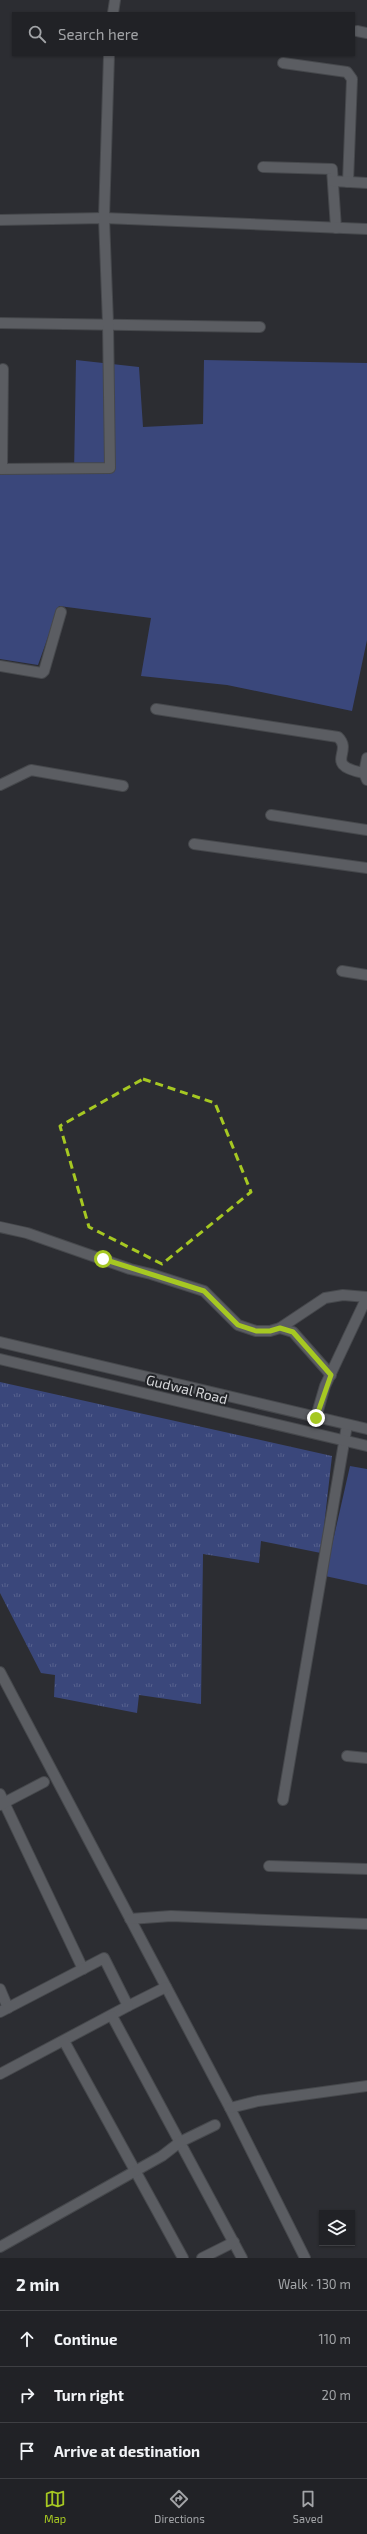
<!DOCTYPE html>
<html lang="en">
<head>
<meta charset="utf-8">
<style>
  :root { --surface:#212226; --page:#2d2f32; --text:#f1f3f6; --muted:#a2a4a7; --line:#3e3f43; --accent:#a6c822 }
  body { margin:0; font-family:"Exo 2",sans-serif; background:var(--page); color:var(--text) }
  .controls { position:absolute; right:12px; bottom:12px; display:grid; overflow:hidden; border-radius:0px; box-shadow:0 1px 3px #0004 }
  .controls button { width:36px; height:36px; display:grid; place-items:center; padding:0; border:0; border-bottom:1px solid var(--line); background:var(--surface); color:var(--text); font:20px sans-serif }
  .stop { position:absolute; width:12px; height:12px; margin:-9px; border:3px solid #a6c822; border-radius:50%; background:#fff }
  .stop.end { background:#a6c822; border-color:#fff; box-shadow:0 1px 4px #0008 }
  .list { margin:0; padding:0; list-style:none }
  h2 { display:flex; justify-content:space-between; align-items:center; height:52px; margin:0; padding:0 16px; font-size:17px }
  h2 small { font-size:13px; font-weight:400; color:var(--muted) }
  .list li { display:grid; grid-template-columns:26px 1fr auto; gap:12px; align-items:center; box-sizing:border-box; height:56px; padding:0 16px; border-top:1px solid var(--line) }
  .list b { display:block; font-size:15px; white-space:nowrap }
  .list em { font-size:13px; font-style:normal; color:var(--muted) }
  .icon { flex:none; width:22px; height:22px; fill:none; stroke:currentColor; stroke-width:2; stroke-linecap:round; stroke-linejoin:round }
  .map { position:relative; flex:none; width:367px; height:2258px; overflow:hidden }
  .search { position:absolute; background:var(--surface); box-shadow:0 1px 3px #0004; left:12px; right:12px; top:12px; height:44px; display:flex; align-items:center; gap:10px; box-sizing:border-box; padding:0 14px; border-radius:0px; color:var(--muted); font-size:15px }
  .sheet { height:220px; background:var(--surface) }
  nav { display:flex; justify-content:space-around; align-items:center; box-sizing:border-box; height:56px; border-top:1px solid var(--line); background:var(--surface); font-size:11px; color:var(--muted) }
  nav a { display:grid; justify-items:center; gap:2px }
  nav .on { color:var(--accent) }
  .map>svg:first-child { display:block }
  .grass { fill:#3a477b }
  .park { fill:url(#park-tufts) }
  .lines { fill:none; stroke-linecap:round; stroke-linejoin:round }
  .street-casing { stroke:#46484c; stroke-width:12 }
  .secondary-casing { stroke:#46484c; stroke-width:12 }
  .street { stroke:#5b5d62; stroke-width:10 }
  .secondary { stroke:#5b5d62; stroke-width:10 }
  .route { stroke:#a6c822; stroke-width:5 }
  .marked { fill:none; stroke:#a6c822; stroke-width:3; stroke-dasharray:8 5; stroke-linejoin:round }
  .labels { text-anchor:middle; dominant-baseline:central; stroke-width:4; stroke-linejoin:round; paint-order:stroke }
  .street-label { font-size:14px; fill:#d6d7da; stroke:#222428 }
</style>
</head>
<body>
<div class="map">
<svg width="367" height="2258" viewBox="0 0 367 2258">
  <defs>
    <pattern id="park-tufts" width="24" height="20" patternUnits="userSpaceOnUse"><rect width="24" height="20" fill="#3a477b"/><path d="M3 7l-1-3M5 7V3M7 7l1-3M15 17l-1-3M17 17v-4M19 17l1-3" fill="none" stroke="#56618d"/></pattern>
  </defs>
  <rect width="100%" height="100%" fill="#2c2d32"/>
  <g class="grass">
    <polygon points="76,360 139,367 143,427 203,424 204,360 367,363 367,640 352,711 227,685 141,676 151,618 59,606 38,665 0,659 0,473 74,473"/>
    <polygon points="350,1466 367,1469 367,1585 325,1576"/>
  </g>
  <polygon class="park" points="0,1382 332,1456 321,1553 261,1541 259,1563 203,1554 201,1704 139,1695 137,1713 54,1697 55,1675 41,1673 0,1593"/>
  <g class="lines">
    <defs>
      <g id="street">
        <polyline points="113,13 115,0"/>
        <polyline points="357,31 367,33"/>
        <polyline points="283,63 347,72 352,79 348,182"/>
        <polyline points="263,167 332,169 336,228"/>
        <polyline points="333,181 367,183"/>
        <polyline points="0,220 104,218 367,229"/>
        <polyline points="0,323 260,327"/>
        <polyline points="0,469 110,468 108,323 104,218 109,55"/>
        <polyline points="2,469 3,369"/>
        <polyline points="0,666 42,673 44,671 61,612"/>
        <path d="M 156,709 L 338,737 C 354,752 322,765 364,773"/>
        <polyline points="367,758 364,773 367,780"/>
        <polyline points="0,785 31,770 123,786"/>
        <polyline points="271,815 367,830"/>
        <polyline points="194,844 367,868"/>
        <polyline points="342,971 367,975"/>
        <polyline points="0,1227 27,1233 130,1269 151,1274 204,1291 238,1325 256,1331 270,1331 280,1328 325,1298 343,1295 367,1297"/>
        <polyline points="280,1328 293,1332 331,1375"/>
        <polyline points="316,1417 325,1386 367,1297"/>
        <polyline points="0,1672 230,2108 305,2258"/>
        <polyline points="347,1756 367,1758"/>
        <polyline points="0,1794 83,1969"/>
        <polyline points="283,1800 347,1425"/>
        <polyline points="0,1805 44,1782"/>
        <polyline points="269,1866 367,1869"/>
        <polyline points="130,1919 171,1916 367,1924"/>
        <polyline points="0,1989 8,2008"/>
        <polyline points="128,2006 166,1987"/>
        <polyline points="0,2012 104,1958 128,2006 0,2074"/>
        <polyline points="112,2016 242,2258"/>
        <polyline points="64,2041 183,2258"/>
        <polyline points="230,2108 258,2101 367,2086"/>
        <polyline points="0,2247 162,2156 180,2142 215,2125"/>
        <polyline points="202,2258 234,2242"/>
      </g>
      <g id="secondary">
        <polyline points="0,1342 367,1429"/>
        <polyline points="0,1359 367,1446"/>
      </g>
    </defs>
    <use href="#street" class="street-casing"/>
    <use href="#secondary" class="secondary-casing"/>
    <use href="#street" class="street"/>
    <use href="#secondary" class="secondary"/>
  </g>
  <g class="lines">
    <polyline class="route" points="103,1259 204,1291 238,1325 256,1331 270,1331 280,1328 293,1332 331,1375 316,1418"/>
  </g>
  <path class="marked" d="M 143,1079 L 215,1103 L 251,1192 L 162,1264 L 89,1227 L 60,1126 Z"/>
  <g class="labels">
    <g class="street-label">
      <text transform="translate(187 1389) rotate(14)">Gudwal Road</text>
    </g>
  </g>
</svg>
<div class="controls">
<button><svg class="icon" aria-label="layers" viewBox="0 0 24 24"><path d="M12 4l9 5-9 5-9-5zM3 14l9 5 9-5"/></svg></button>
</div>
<div class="stop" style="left:103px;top:1259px"></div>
<div class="stop end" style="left:316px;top:1418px"></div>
<div class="search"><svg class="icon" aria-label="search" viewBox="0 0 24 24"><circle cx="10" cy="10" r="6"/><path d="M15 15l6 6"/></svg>Search here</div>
</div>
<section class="sheet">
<h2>2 min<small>Walk · 130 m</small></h2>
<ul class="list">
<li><svg class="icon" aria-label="ahead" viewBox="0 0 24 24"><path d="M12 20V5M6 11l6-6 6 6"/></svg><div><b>Continue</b></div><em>110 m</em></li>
<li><svg class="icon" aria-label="right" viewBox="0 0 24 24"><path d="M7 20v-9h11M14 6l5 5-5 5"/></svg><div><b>Turn right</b></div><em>20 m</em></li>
<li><svg class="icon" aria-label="arrive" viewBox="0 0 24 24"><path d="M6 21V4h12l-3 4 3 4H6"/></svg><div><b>Arrive at destination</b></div></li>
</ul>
</section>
<nav>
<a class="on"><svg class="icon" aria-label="map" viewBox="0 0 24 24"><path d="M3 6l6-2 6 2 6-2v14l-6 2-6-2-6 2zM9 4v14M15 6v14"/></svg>Map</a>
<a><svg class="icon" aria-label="directions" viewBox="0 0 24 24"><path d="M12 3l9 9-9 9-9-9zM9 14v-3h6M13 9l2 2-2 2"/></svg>Directions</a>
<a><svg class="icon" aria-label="saved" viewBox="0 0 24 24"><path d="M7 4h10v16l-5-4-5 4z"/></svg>Saved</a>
</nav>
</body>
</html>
